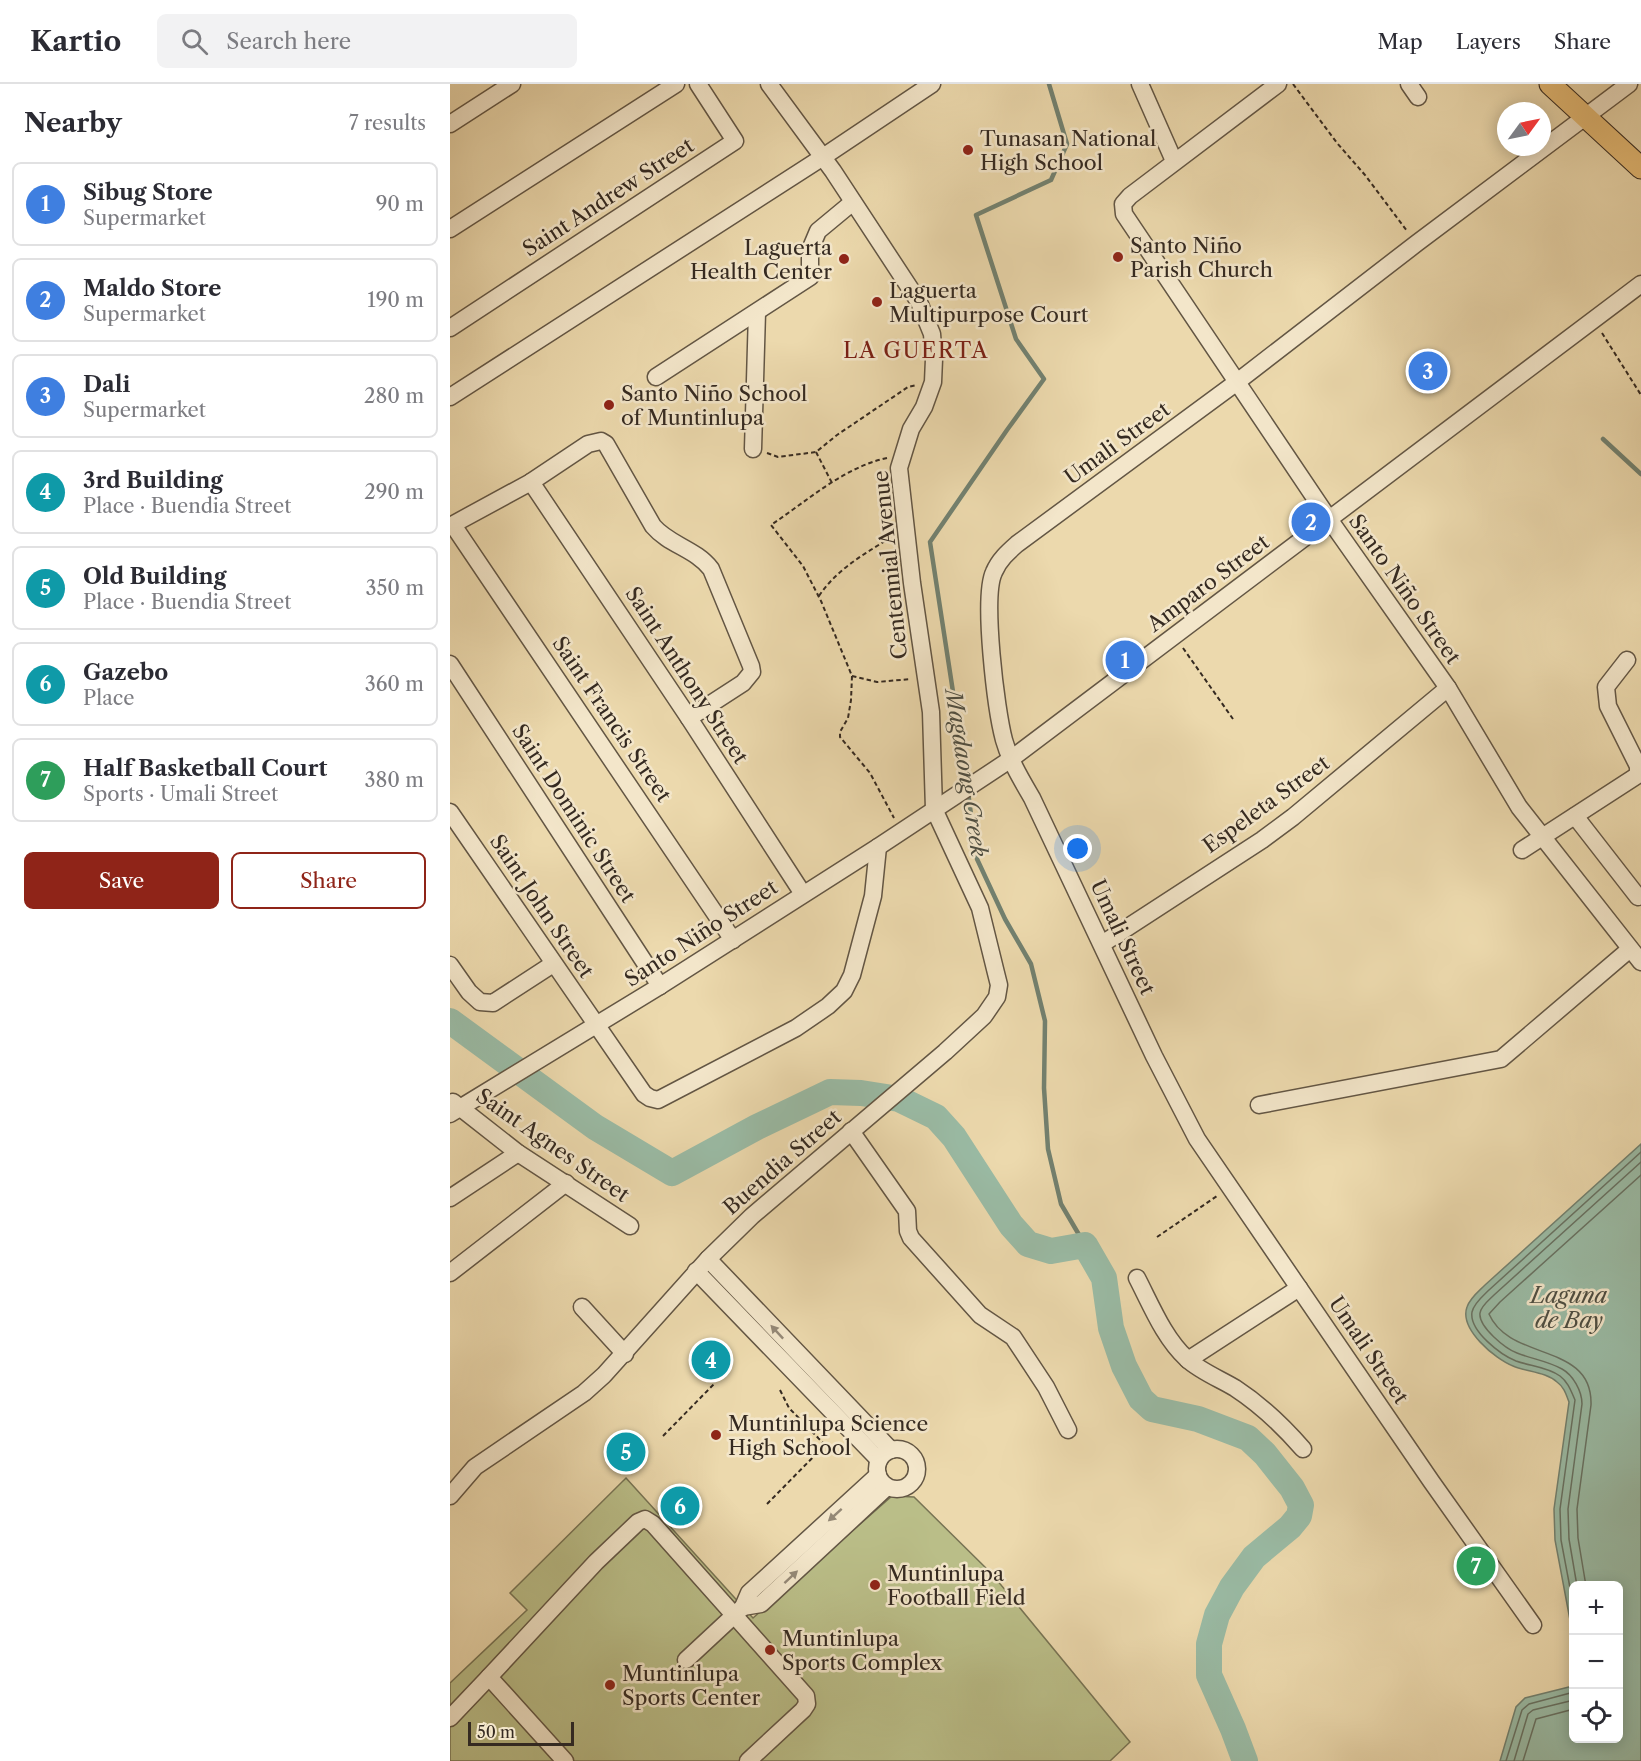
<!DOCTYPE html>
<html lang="en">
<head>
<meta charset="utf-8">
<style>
  :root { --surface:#fff; --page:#f2f2f3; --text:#2b2b33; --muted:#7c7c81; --line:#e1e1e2; --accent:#8f2418 }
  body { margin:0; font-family:"Libre Caslon Text",serif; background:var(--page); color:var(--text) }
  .controls { position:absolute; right:18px; bottom:18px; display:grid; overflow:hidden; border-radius:9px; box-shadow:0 3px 15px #0003 }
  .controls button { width:54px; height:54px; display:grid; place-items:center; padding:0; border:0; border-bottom:2px solid var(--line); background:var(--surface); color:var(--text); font:30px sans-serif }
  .compass { position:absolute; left:1047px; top:18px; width:54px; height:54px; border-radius:50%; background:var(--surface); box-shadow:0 3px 15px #0003; rotate:57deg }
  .scale { position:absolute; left:18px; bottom:15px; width:106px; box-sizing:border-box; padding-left:6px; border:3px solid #352a21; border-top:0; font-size:16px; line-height:21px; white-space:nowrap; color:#352a21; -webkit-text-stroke:4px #f3e6ca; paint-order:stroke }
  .you { position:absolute; left:628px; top:765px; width:21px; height:21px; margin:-15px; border:4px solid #fff; border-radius:50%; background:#1a73e8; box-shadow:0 0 0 9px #1a73e833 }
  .badge { display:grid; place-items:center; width:39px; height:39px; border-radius:50%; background:var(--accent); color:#fff; font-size:20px; font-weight:700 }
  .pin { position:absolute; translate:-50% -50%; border:3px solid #fff; box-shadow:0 2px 6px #0006 }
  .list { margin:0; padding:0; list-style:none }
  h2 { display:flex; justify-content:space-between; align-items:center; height:78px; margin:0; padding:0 24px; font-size:26px }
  h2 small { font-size:20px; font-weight:400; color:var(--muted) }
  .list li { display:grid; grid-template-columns:39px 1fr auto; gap:18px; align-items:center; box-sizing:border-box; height:84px; margin:0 12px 12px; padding:0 12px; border:2px solid var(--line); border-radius:9px }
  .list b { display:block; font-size:22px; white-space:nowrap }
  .list p { margin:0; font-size:20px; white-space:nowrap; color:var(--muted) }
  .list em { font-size:20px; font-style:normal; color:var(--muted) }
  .actions { display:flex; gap:12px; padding:18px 24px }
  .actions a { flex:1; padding:14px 0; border:2px solid var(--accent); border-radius:9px; text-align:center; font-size:21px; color:var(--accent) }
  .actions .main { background:var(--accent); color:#fff }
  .icon { flex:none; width:33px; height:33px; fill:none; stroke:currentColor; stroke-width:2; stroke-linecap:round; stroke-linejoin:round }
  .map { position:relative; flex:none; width:1191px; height:1677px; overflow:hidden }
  header { display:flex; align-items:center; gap:36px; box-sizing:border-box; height:84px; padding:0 30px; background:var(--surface); border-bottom:2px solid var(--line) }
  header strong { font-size:28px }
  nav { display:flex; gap:33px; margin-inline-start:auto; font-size:21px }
  .search { width:420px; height:54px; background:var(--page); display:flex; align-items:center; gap:15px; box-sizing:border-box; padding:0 21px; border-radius:9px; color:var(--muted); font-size:22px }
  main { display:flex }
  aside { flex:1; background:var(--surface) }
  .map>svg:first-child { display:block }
  .green { fill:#babe88; stroke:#787454; stroke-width:1.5 }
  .water { fill:#9abba5; stroke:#728170; stroke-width:1.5 }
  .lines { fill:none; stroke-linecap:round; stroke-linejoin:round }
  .shore { stroke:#687263; stroke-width:1.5 }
  .stream { stroke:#728170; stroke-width:4.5 }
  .river { stroke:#9abba5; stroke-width:26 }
  .minor-casing { stroke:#635644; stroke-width:19 }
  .major-casing { stroke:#352a21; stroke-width:23 }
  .path { stroke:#352a21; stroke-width:2; stroke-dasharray:4.5 3; stroke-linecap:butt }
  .minor { stroke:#f3e6ca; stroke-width:16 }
  .major { stroke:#e6bc76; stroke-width:21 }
  .oneway { fill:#948876 }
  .poi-dot { fill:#8f2418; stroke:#f3e6ca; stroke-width:2 }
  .labels { text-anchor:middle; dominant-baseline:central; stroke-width:5; stroke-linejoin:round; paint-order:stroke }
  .poi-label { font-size:21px; fill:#352a21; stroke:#f3e6ca; text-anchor:start }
  .street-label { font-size:21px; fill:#352a21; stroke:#f3e6ca }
  .neighbourhood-label { font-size:22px; letter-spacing:1.5px; fill:#7a1f14; stroke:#f3e6ca }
  .water-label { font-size:22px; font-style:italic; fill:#4e4e42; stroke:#f3e6ca }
</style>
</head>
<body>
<header>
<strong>Kartio</strong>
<div class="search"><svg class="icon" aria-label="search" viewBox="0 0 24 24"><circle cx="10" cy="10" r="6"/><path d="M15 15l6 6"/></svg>Search here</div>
<nav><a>Map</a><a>Layers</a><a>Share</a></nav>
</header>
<main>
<aside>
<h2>Nearby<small>7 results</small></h2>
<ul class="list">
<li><span class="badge" style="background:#3f7fe0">1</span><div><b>Sibug Store</b><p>Supermarket</p></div><em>90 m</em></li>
<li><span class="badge" style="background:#3f7fe0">2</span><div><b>Maldo Store</b><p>Supermarket</p></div><em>190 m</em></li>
<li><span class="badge" style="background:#3f7fe0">3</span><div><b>Dali</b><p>Supermarket</p></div><em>280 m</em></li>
<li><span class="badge" style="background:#0f9aa8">4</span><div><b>3rd Building</b><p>Place · Buendia Street</p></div><em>290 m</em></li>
<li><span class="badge" style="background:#0f9aa8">5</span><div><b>Old Building</b><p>Place · Buendia Street</p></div><em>350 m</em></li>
<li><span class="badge" style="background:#0f9aa8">6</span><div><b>Gazebo</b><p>Place</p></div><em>360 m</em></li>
<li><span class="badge" style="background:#2e9e5b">7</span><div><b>Half Basketball Court</b><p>Sports · Umali Street</p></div><em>380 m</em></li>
</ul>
<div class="actions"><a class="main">Save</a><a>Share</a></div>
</aside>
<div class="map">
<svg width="1191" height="1677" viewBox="0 0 1191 1677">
  <rect width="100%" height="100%" fill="#ecd9ad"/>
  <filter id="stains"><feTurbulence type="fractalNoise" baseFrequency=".00333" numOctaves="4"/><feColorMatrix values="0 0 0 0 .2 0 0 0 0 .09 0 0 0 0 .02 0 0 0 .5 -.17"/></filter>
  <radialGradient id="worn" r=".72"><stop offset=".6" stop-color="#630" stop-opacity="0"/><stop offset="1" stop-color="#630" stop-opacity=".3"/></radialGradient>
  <polygon class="green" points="176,1394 303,1534 442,1412 464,1413 542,1490 680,1658 660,1677 0,1677 0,1599 77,1526 60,1509"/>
  <path class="water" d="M 1191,1060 L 1191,1677 L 1050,1677 L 1066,1623 L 1075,1614 L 1123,1602 L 1124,1654 L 1168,1654 L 1168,1502 L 1124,1502 L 1123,1552 L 1105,1456 L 1104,1425 L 1119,1318 C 1116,1310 1114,1303 1107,1298 C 1096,1288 1077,1288 1063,1282 C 1045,1275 1009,1245 1017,1223 C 1020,1214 1028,1208 1035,1201 Z"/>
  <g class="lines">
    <g class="shore">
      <path d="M 1127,1502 L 1119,1455 L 1118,1425 L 1132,1320 C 1132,1307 1123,1291 1112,1285 C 1098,1277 1082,1275 1067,1269 C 1056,1265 1028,1243 1030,1229 C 1031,1222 1039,1216 1044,1211 L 1191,1078"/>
      <path d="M 1136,1502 L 1128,1454 L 1127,1425 L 1141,1321 C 1143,1258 1060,1278 1039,1230 L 1050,1218 L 1191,1091"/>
      <path d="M 1124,1525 L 1111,1456 L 1110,1425 L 1125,1316 C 1121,1307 1118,1298 1110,1292 C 1098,1283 1080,1282 1066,1277 C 1051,1271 1019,1247 1022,1228 C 1024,1219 1033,1212 1039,1206 L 1191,1068"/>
      <polyline points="1056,1677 1072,1626 1079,1620 1124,1608"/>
      <polyline points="1064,1677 1078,1630 1083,1626 1124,1616"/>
      <polyline points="1073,1677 1086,1635 1124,1625"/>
    </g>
    <g class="stream">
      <polyline points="1153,355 1191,390"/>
      <polyline points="517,699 480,458 557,346 594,295 566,255 526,131 601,96 617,60 599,0"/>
      <polyline points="518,708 527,775 555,835 581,880 595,937 594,1004 598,1065 611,1120 635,1161"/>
    </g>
    <polyline class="river" points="0,937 145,1043 222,1089 307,1043 380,1008 411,1009 449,1015 486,1033 504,1053 561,1141 578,1160 601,1167 635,1161 654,1194 661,1244 674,1282 691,1315 702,1325 748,1335 798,1354 815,1370 842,1404 851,1421 849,1432 840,1443 804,1473 782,1503 767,1531 759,1560 759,1591 783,1645 795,1677"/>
    <defs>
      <g id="minor">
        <polyline points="690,0 724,77"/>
        <polyline points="828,0 680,112 673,120 674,130 879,435 998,604 1069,723 1191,878"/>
        <polyline points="959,0 968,13"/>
        <polyline points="0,40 62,0"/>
        <polyline points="0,145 226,0"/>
        <polyline points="0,244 285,57 248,0"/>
        <polyline points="206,293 360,193 360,166 368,147 403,118"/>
        <polyline points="0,313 373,73 482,0"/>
        <polyline points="303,365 307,228"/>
        <polyline points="81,398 239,634 353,810"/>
        <polyline points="3,441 283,856"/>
        <path d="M 0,442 L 81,398 L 138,360 L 151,357 L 156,360 L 203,442 C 219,461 246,465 261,485 L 301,582 L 302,588 L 293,599 L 239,634"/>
        <polyline points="0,580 210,902"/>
        <polyline points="0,728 194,1010 200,1014 208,1016 346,944 378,922 394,907 402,891 423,812 428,763"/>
        <polyline points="1125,732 1188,813"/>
        <polyline points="1072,766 1188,691 1188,682 1158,622 1156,603 1177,576"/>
        <polyline points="652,860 812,756 843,733 998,604"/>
        <polyline points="0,881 19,908 30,918 43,919 103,880"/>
        <polyline points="3,1018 68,1069 180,1142"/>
        <polyline points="809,1021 1051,975 1180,865"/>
        <polyline points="0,1030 210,902 428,763 561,675 1191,200"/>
        <polyline points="401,1047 457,1127 458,1147 461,1154 530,1231 563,1253 596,1303 618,1346"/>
        <polyline points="0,1114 68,1069"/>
        <polyline points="258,1175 441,1366"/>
        <polyline points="246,1187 429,1376"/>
        <polyline points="0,1189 116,1099"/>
        <path d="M 687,1194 C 701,1221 714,1254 737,1275 C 750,1287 770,1295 785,1304 C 811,1321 833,1342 853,1365"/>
        <polyline points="132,1223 175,1270"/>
        <polyline points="738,1276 849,1204"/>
        <circle cx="447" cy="1385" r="20"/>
        <polyline points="0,1412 25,1383 134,1309 154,1291 258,1175 302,1132 495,968 534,932 547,913 549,901 546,889 530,824 484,725 481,628 462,499 449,384 461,345 474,323 483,298 484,275 482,250 469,218 383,87 319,0"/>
        <polyline points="293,1523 311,1520 437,1403"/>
        <path d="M 1083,1541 L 981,1397 L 747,1055 L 704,972 L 582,714 C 571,695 560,677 554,656 C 546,626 532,513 544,488 C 549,476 558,468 567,460 L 787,298 L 967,159 L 1179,0"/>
        <polyline points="236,1576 293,1523 299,1509 428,1391"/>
        <polyline points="0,1634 39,1593"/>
        <polyline points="115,1677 39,1593 146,1478 188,1438 195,1435 203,1440 356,1612 357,1620 353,1626 298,1677"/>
      </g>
      <polyline id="major" points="1100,0 1191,84"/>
    </defs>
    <use href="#minor" class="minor-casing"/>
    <use href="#major" class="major-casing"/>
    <g class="path">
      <polyline points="843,0 887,59 915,91 957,147"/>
      <polyline points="1152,249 1191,311"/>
      <polyline points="366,368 382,399"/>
      <polyline points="317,369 328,373 366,368 387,351 458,303 467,301"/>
      <path d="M 437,374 C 394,383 357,417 321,441 L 353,482 L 371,517 L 402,592 L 401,616 L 398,634 L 390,648 L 390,653 L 420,689 L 444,734"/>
      <path d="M 369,512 C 386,486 414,470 440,454"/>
      <polyline points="733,564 783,635"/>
      <polyline points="402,592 427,598 461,595"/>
      <polyline points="707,1153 767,1112"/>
      <polyline points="213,1352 265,1299"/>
      <polyline points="317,1420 375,1361 339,1324 330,1306"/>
    </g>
    <use href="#minor" class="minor"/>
    <use href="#major" class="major"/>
  </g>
  <defs><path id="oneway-solid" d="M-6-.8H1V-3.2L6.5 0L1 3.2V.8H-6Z" transform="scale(1.5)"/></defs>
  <g class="oneway">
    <use href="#oneway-solid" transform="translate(327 1248) rotate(-133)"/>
    <use href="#oneway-solid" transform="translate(385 1431) rotate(138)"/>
    <use href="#oneway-solid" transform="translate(341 1493) rotate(-43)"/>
  </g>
  <g class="poi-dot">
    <circle cx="518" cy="66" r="6"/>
    <circle cx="668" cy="173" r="6"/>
    <circle cx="394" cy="175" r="6"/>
    <circle cx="427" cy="218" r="6"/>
    <circle cx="159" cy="321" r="6"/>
    <circle cx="266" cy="1351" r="6"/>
    <circle cx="425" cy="1501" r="6"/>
    <circle cx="320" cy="1566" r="6"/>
    <circle cx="160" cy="1601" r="6"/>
  </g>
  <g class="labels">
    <g class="poi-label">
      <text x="530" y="54">Tunasan National<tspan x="530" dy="24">High School</tspan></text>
      <text x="680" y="161">Santo Niño<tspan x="680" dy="24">Parish Church</tspan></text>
      <text x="382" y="163" text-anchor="end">Laguerta<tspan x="382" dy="24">Health Center</tspan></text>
      <text x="439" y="206">Laguerta<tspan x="439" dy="24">Multipurpose Court</tspan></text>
      <text x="171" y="309">Santo Niño School<tspan x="171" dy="24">of Muntinlupa</tspan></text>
      <text x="278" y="1339">Muntinlupa Science<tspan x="278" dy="24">High School</tspan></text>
      <text x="437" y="1489">Muntinlupa<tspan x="437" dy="24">Football Field</tspan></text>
      <text x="332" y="1554">Muntinlupa<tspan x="332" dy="24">Sports Complex</tspan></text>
      <text x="172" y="1589">Muntinlupa<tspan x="172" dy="24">Sports Center</tspan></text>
    </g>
    <g class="street-label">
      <text transform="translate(158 113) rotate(-33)">Saint Andrew Street</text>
      <text transform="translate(667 359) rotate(-36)">Umali Street</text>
      <text transform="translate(440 481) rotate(-96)">Centennial Avenue</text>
      <text transform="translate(758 499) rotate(-37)">Amparo Street</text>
      <text transform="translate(955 505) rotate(55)">Santo Niño Street</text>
      <text transform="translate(237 591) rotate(57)">Saint Anthony Street</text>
      <text transform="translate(162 635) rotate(56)">Saint Francis Street</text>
      <text transform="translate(816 720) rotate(-36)">Espeleta Street</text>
      <text transform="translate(124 729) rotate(57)">Saint Dominic Street</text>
      <text transform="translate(92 822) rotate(56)">Saint John Street</text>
      <text transform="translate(251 849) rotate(-33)">Santo Niño Street</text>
      <text transform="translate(673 853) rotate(65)">Umali Street</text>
      <text transform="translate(103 1061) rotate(35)">Saint Agnes Street</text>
      <text transform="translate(332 1078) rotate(-41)">Buendia Street</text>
      <text transform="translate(919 1266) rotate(56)">Umali Street</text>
    </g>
    <g class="neighbourhood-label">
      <text x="466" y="266">LA GUERTA</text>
    </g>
    <g class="water-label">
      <text transform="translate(516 689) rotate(81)">Magdaong Creek</text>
      <text x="1119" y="1211">Laguna<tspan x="1119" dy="25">de Bay</tspan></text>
    </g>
  </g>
  <rect width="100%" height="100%" filter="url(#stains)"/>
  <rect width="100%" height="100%" fill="url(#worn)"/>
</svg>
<div class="controls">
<button>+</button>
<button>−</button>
<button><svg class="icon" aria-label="locate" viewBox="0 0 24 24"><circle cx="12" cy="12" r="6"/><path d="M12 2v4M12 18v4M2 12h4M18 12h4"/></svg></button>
</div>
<svg class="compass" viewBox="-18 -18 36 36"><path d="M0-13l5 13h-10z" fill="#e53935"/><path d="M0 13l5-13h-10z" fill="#7c7c81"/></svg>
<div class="scale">50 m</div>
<div class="you"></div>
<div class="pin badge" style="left:675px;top:576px;background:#3f7fe0">1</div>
<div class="pin badge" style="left:861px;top:438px;background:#3f7fe0">2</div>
<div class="pin badge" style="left:978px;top:287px;background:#3f7fe0">3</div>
<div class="pin badge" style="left:261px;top:1276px;background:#0f9aa8">4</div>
<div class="pin badge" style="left:176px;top:1368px;background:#0f9aa8">5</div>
<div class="pin badge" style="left:230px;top:1422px;background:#0f9aa8">6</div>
<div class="pin badge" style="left:1026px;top:1482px;background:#2e9e5b">7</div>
</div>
</main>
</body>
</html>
